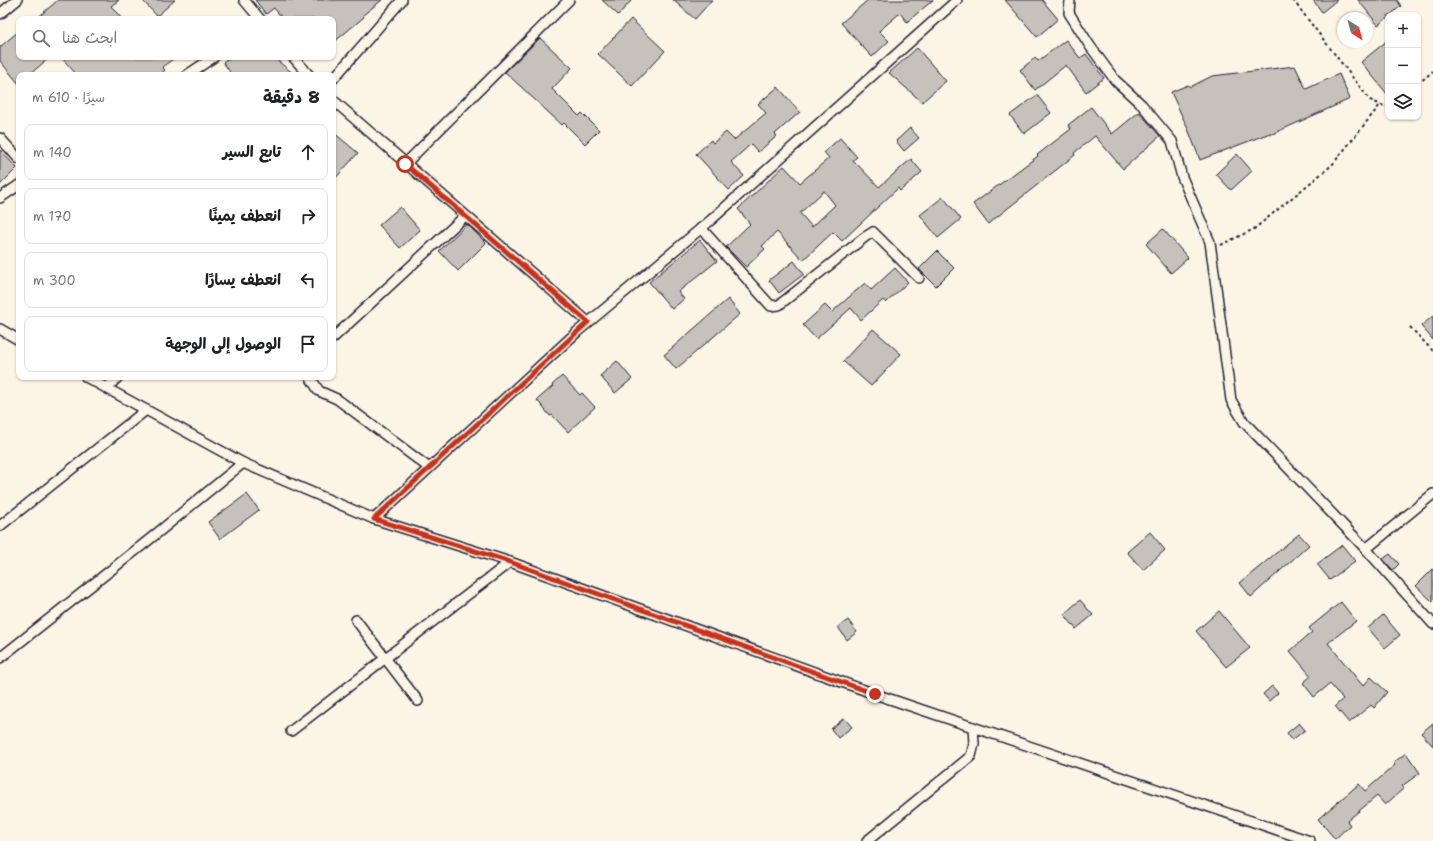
<!DOCTYPE html>
<html lang="ar">
<head>
<meta charset="utf-8">
<style>
  :root { --surface:#fff; --page:#f2f2f2; --text:#202124; --muted:#757577; --line:#e0e0e0 }
  body { margin:0; font-family:"Shantell Sans","Playpen Sans Arabic",sans-serif; background:var(--page); color:var(--text); direction:rtl }
  .controls { position:absolute; right:12px; top:12px; display:grid; overflow:hidden; border-radius:8px; box-shadow:0 1px 3px #0004 }
  .controls button { width:36px; height:36px; display:grid; place-items:center; padding:0; border:0; border-bottom:1px solid var(--line); background:var(--surface); color:var(--text); font:20px sans-serif }
  .compass { position:absolute; left:1337px; top:12px; width:36px; height:36px; border-radius:50%; background:var(--surface); box-shadow:0 1px 3px #0004; rotate:144deg }
  .stop { position:absolute; width:12px; height:12px; margin:-9px; border:3px solid #c8321e; border-radius:50%; background:#fff }
  .stop.end { background:#c8321e; border-color:#fff; box-shadow:0 1px 4px #0008 }
  .list { margin:0; padding:0; list-style:none }
  h2 { display:flex; justify-content:space-between; align-items:center; height:52px; margin:0; padding:0 16px; font-size:17px }
  h2 small { font-size:13px; font-weight:400; color:var(--muted) }
  .list li { display:grid; grid-template-columns:26px 1fr auto; gap:12px; align-items:center; box-sizing:border-box; height:56px; margin:0 8px 8px; padding:0 8px; border:1px solid var(--line); border-radius:8px }
  .list b { display:block; font-size:15px; white-space:nowrap }
  .list em { font-size:13px; font-style:normal; color:var(--muted) }
  .icon { flex:none; width:22px; height:22px; fill:none; stroke:currentColor; stroke-width:2; stroke-linecap:round; stroke-linejoin:round }
  .map { position:relative; flex:none; width:1433px; height:841px; overflow:hidden; direction:ltr }
  .search { position:absolute; background:var(--surface); box-shadow:0 1px 3px #0004; left:16px; top:16px; width:320px; height:44px; display:flex; align-items:center; gap:10px; box-sizing:border-box; padding:0 14px; border-radius:8px; color:var(--muted); font-size:15px }
  .panel { position:absolute; background:var(--surface); box-shadow:0 1px 3px #0004; left:16px; top:72px; width:320px; height:308px; border-radius:8px; direction:rtl }
  .map>svg:first-child { display:block }
  .building { fill:#c6c1bb; stroke:#22223b; fill-rule:evenodd }
  .lines { fill:none; stroke-linecap:round; stroke-linejoin:round }
  .minor-casing { stroke:#22223b; stroke-width:12 }
  .path { stroke:#22223b; stroke-width:2; stroke-dasharray:3 3; stroke-linecap:butt }
  .minor { stroke:#fcf5e5; stroke-width:9 }
  .route { stroke:#c8321e; stroke-width:5 }
</style>
</head>
<body>
<div class="map">
<svg width="1433" height="841" viewBox="0 0 1433 841">
  <rect width="100%" height="100%" fill="#fcf5e5"/>
  <filter id="ink" filterUnits="userSpaceOnUse"><feTurbulence type="fractalNoise" baseFrequency=".025" numOctaves="2"/><feDisplacementMap in="SourceGraphic" scale="8" xChannelSelector="R" yChannelSelector="G"/><feConvolveMatrix kernelMatrix="1 2 1 2 8 2 1 2 1" color-interpolation-filters="sRGB"/></filter>
  <g filter="url(#ink)">
    <g class="building">
      <polygon points="58,0 119,0 111,6 122,19 36,19"/>
      <polygon points="142,0 175,0 157,16"/>
      <polygon points="255,0 382,0 363,15 364,17 333,43 333,19 283,19 274,8 266,14"/>
      <polygon points="602,0 632,0 618,15"/>
      <polygon points="673,0 712,0 695,19"/>
      <polygon points="868,0 933,0 907,22 900,13 879,31 889,41 872,57 841,23"/>
      <polygon points="1005,0 1042,0 1058,19 1037,37"/>
      <polygon points="1313,0 1337,0 1322,12"/>
      <polygon points="1358,0 1397,0 1401,6 1390,15 1388,15 1388,17 1378,25"/>
      <polygon points="631,19 665,51 632,86 598,54"/>
      <polygon points="19,31 19,57 50,57 29,75 19,75 19,84 0,61 0,47"/>
      <polygon points="540,38 572,68 552,89 579,116 582,113 599,130 585,144 564,123 562,125 505,72"/>
      <polygon points="1066,40 1080,58 1086,54 1104,78 1086,92 1066,65 1035,90 1020,70 1035,58 1038,61"/>
      <polygon points="1388,40 1388,95 1361,62"/>
      <polygon points="917,48 946,81 922,102 889,73"/>
      <polygon points="61,57 176,57 162,67 165,70 160,75 77,75"/>
      <polygon points="230,57 273,57 295,75 232,75 223,62"/>
      <polygon points="1295,66 1306,89 1339,74 1350,99 1270,135 1270,133 1200,160 1188,129 1171,92 1188,85 1190,87 1212,76"/>
      <polygon points="778,87 800,112 775,134 777,136 758,152 751,144 731,162 744,176 729,190 696,154 711,140 713,143 726,132 734,140 766,113 758,104"/>
      <polygon points="1037,95 1051,113 1024,134 1010,115"/>
      <polygon points="1091,107 1112,134 1139,112 1160,136 1123,169 1095,136 1074,153 1075,155 988,224 973,204 1038,156 1037,155 1071,129 1068,125"/>
      <polygon points="910,128 919,138 904,151 896,141"/>
      <polygon points="333,132 358,153 333,181"/>
      <path d="M 840,138 L 857,157 L 853,160 L 879,187 L 911,159 L 922,172 L 900,191 L 898,188 L 842,241 L 833,232 L 803,260 L 777,232 L 762,246 L 765,249 L 746,267 L 726,247 L 750,224 L 738,209 L 784,166 L 800,183 L 829,158 L 824,152 ZM 824,191 L 835,205 L 812,227 L 800,213 Z"/>
      <polygon points="0,150 17,168 0,185"/>
      <polygon points="1237,154 1252,171 1231,190 1216,174"/>
      <polygon points="943,197 961,219 938,238 920,215"/>
      <polygon points="400,207 420,230 400,248 379,225"/>
      <polygon points="467,224 486,243 458,271 439,251"/>
      <polygon points="1163,229 1188,258 1171,273 1146,244"/>
      <polygon points="700,240 717,261 678,292 684,299 672,309 649,282"/>
      <polygon points="937,251 954,268 936,286 919,269"/>
      <polygon points="794,261 804,274 779,293 769,280"/>
      <polygon points="895,268 908,282 886,303 883,300 861,320 851,308 816,339 803,325 825,305 832,312 865,283 871,290"/>
      <polygon points="728,299 740,314 676,369 664,355"/>
      <polygon points="1433,316 1433,340 1421,326"/>
      <polygon points="873,329 901,354 871,386 843,361"/>
      <polygon points="617,361 632,379 615,393 600,376"/>
      <polygon points="562,376 580,395 582,393 595,407 568,432 552,415 550,416 537,400 553,386 552,385"/>
      <polygon points="247,494 259,510 220,539 208,522"/>
      <polygon points="1150,532 1165,550 1143,570 1127,552"/>
      <polygon points="1299,534 1309,545 1251,597 1240,583"/>
      <polygon points="1342,545 1355,561 1330,580 1317,564"/>
      <polygon points="1390,554 1399,564 1393,570 1383,559"/>
      <polygon points="1433,569 1433,602 1416,586"/>
      <polygon points="1080,600 1093,615 1076,629 1064,614"/>
      <polygon points="1341,602 1356,621 1328,643 1363,686 1371,677 1387,692 1374,708 1371,705 1349,723 1335,706 1343,699 1330,684 1314,697 1303,683 1311,676 1290,651 1312,632 1309,628"/>
      <polygon points="1219,611 1250,648 1226,667 1196,631"/>
      <polygon points="1383,615 1400,635 1385,648 1368,628"/>
      <polygon points="848,620 857,632 847,640 838,627"/>
      <polygon points="1272,686 1278,693 1269,701 1263,694"/>
      <polygon points="844,718 852,727 838,738 831,729"/>
      <polygon points="1299,723 1305,730 1292,740 1287,733"/>
      <polygon points="1433,723 1433,746 1421,733"/>
      <polygon points="1406,753 1420,773 1402,786 1404,788 1385,805 1377,796 1347,821 1350,825 1335,839 1318,819 1359,784 1365,791 1395,765 1393,763"/>
    </g>
    <g class="lines">
      <defs>
        <g id="minor">
          <polyline points="244,0 260,19"/>
          <polyline points="1070,0 1069,13 1090,46 1115,80 1142,105 1172,141 1182,177 1210,242 1231,400 1244,422 1366,549 1433,624"/>
          <polyline points="0,14 17,0"/>
          <polyline points="293,57 309,75"/>
          <polyline points="187,75 214,57"/>
          <polyline points="333,79 402,0"/>
          <polyline points="333,100 588,322"/>
          <polyline points="0,138 19,159"/>
          <polyline points="405,164 569,0"/>
          <polyline points="0,198 19,185"/>
          <polyline points="701,228 771,306 779,305 865,237 873,232 919,278"/>
          <polyline points="0,329 19,340"/>
          <polyline points="333,338 465,216"/>
          <polyline points="86,377 243,463 374,519 510,562 875,694 1310,841"/>
          <polyline points="310,377 319,391 337,399 428,467"/>
          <polyline points="107,388 118,377"/>
          <polyline points="374,519 577,332 711,220 957,0"/>
          <polyline points="0,526 146,410"/>
          <polyline points="1366,549 1433,494"/>
          <polyline points="356,620 418,701"/>
          <polyline points="0,658 150,539 243,463"/>
          <polyline points="291,731 510,562"/>
          <polyline points="867,841 971,756 974,744 973,727"/>
        </g>
      </defs>
      <use href="#minor" class="minor-casing"/>
      <g class="path">
        <polyline points="1293,0 1370,100 1386,107 1388,106"/>
        <polyline points="1418,84 1433,71"/>
        <polyline points="1221,245 1254,229 1332,165 1380,105"/>
        <polyline points="1410,327 1433,351"/>
      </g>
      <use href="#minor" class="minor"/>
    </g>
  </g>
  <g class="lines" filter="url(#ink)">
    <polyline class="route" points="405,164 588,322 374,519 510,562 875,694"/>
  </g>
</svg>
<div class="controls">
<button>+</button>
<button>−</button>
<button><svg class="icon" aria-label="layers" viewBox="0 0 24 24"><path d="M12 4l9 5-9 5-9-5zM3 14l9 5 9-5"/></svg></button>
</div>
<svg class="compass" viewBox="-18 -18 36 36"><path d="M0-13l5 13h-10z" fill="#e53935"/><path d="M0 13l5-13h-10z" fill="#757577"/></svg>
<div class="stop" style="left:405px;top:164px"></div>
<div class="stop end" style="left:875px;top:694px"></div>
<div class="search"><svg class="icon" aria-label="search" viewBox="0 0 24 24"><circle cx="10" cy="10" r="6"/><path d="M15 15l6 6"/></svg>ابحث هنا</div>
<section class="panel">
<h2>8 دقيقة<small>سيرًا · 610 m</small></h2>
<ul class="list">
<li><svg class="icon" aria-label="ahead" viewBox="0 0 24 24"><path d="M12 20V5M6 11l6-6 6 6"/></svg><div><b>تابع السير</b></div><em>140 m</em></li>
<li><svg class="icon" aria-label="right" viewBox="0 0 24 24"><path d="M7 20v-9h11M14 6l5 5-5 5"/></svg><div><b>انعطف يمينًا</b></div><em>170 m</em></li>
<li><svg class="icon" aria-label="left" viewBox="0 0 24 24"><path d="M17 20v-9H6M10 6l-5 5 5 5"/></svg><div><b>انعطف يسارًا</b></div><em>300 m</em></li>
<li><svg class="icon" aria-label="arrive" viewBox="0 0 24 24"><path d="M6 21V4h12l-3 4 3 4H6"/></svg><div><b>الوصول إلى الوجهة</b></div></li>
</ul>
</section>
</div>
</body>
</html>
